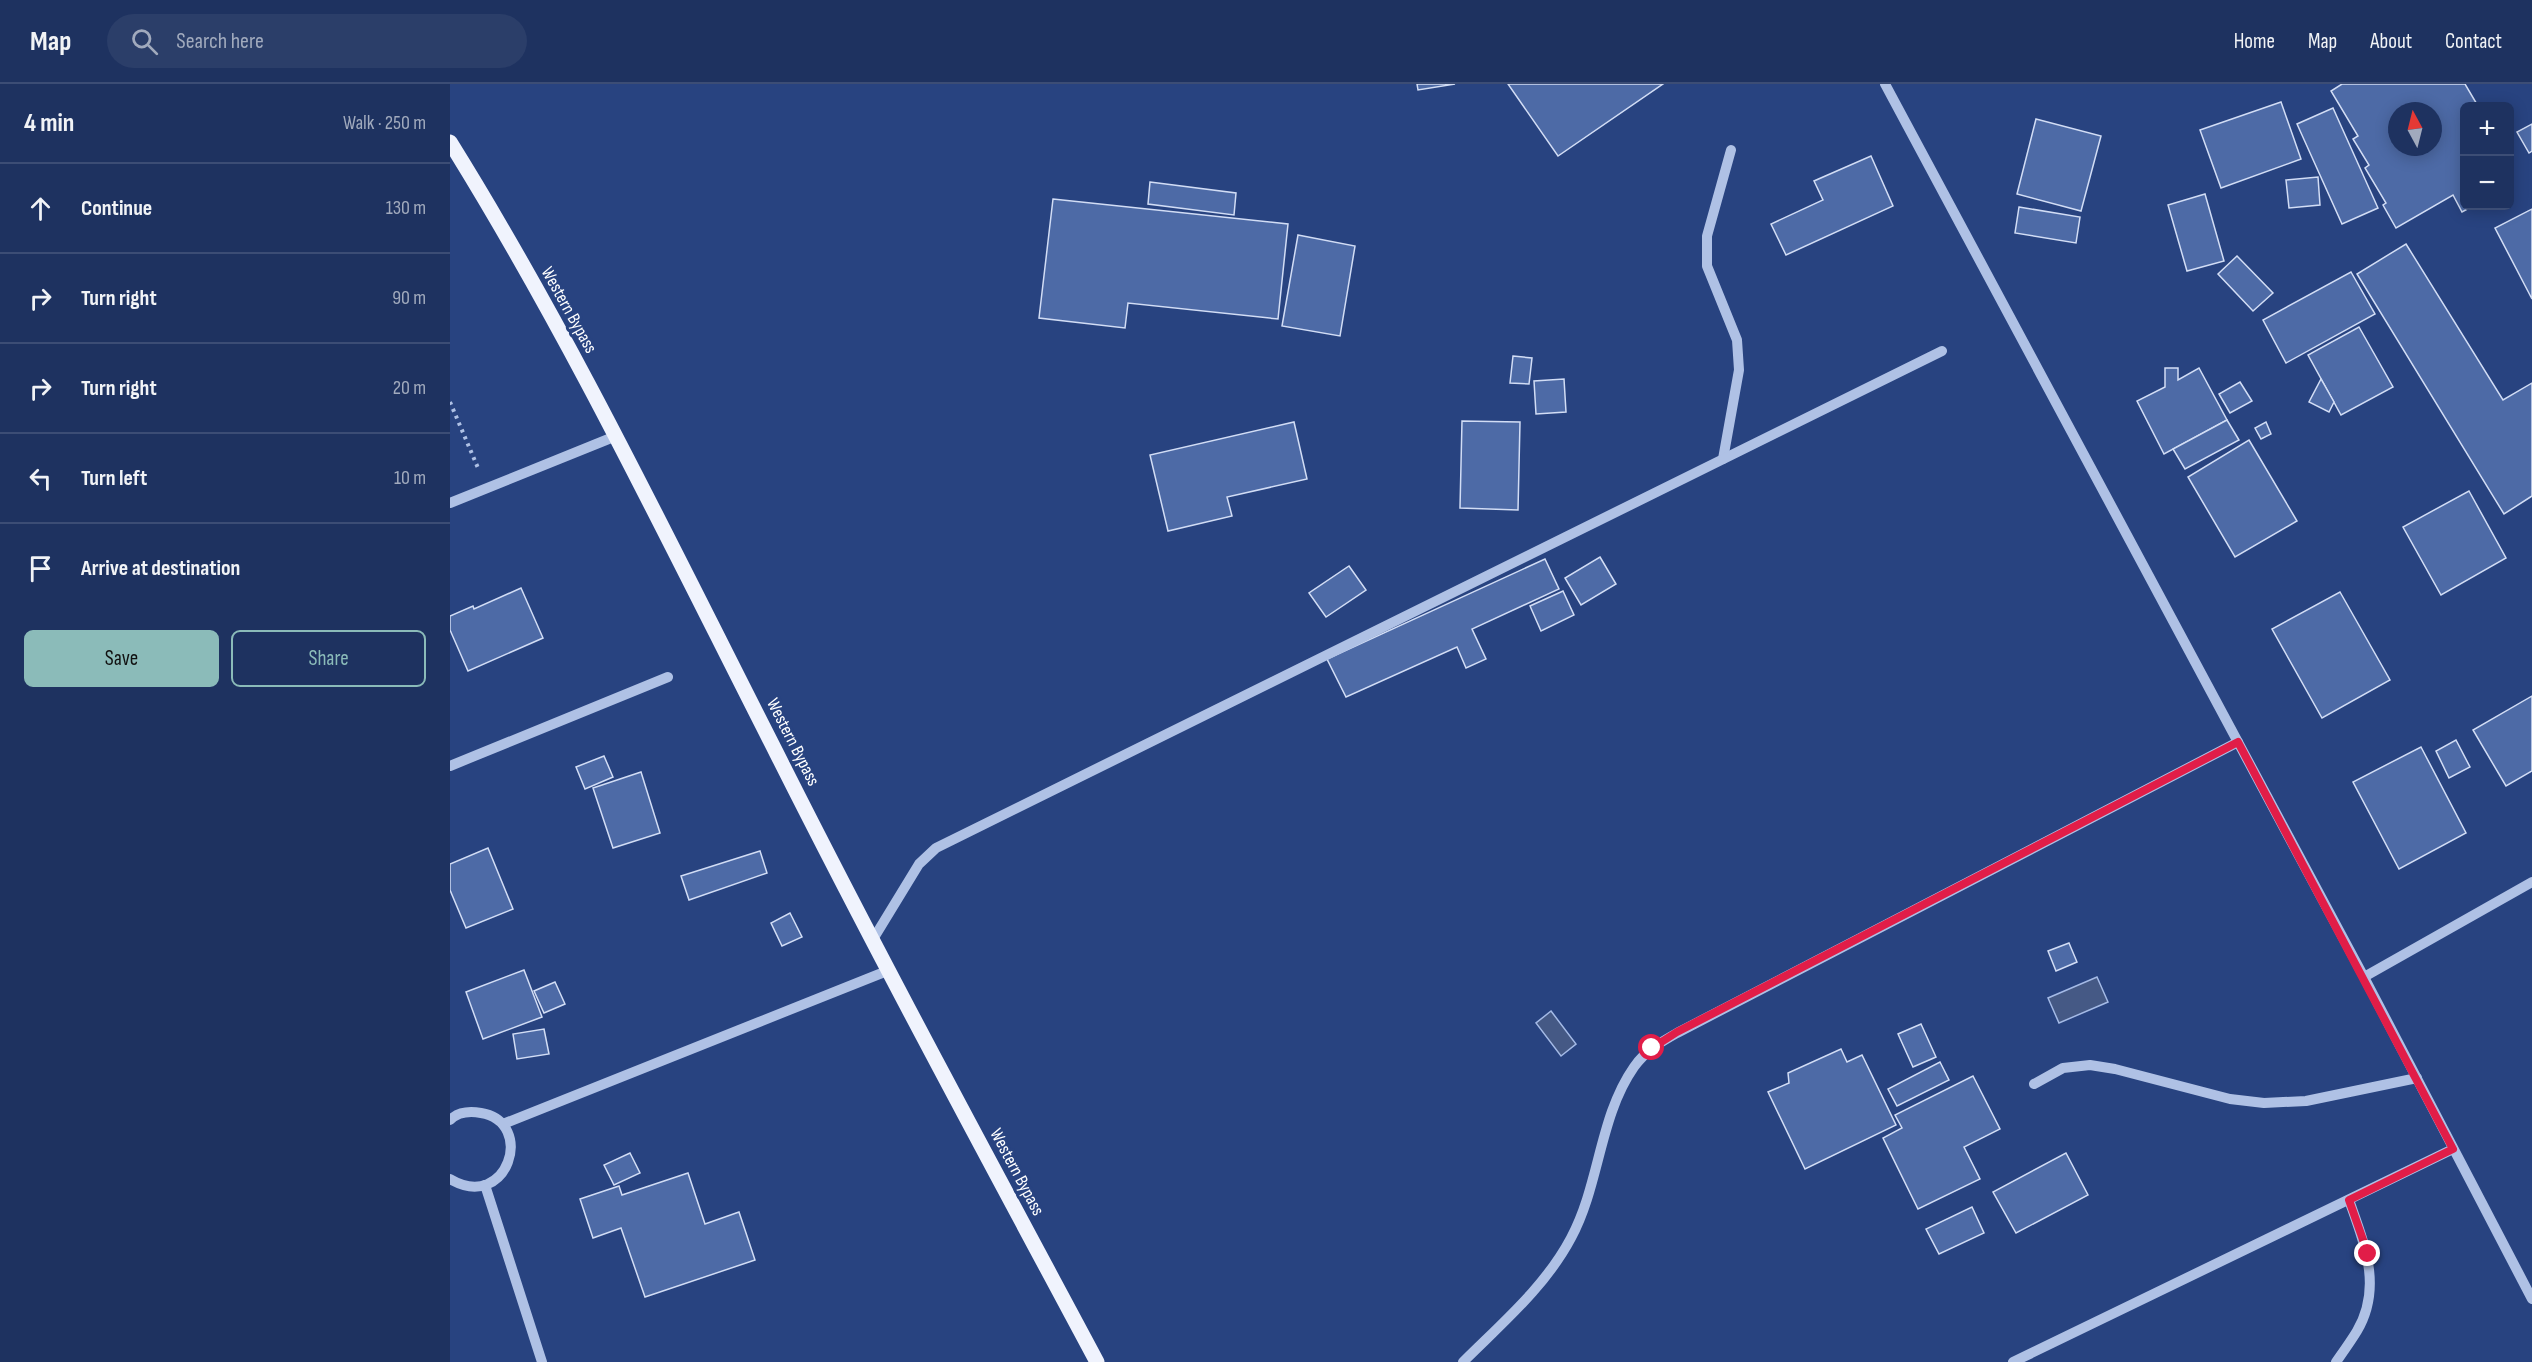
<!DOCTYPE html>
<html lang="en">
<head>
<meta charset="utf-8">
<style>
  :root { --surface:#1e3260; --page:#2b3e69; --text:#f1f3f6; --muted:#a1aabd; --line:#3c4d75; --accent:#8bbbb9 }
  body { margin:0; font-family:"Sofia Sans Condensed",sans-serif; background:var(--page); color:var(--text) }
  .controls { position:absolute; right:18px; top:18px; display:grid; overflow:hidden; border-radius:9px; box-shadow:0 3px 15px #0003 }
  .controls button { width:54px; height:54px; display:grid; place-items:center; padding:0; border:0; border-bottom:2px solid var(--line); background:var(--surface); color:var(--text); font:30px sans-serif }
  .compass { position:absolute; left:1938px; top:18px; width:54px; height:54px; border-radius:50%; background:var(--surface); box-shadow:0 3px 15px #0003; rotate:353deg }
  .stop { position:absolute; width:18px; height:18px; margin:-14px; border:4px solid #e11d48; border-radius:50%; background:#fff }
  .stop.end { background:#e11d48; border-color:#fff; box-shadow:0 2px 6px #0008 }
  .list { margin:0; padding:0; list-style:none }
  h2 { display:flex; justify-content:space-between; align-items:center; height:78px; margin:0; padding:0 24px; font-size:26px }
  h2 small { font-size:20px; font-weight:400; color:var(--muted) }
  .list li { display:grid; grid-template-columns:39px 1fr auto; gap:18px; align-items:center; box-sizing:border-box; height:90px; padding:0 24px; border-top:2px solid var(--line) }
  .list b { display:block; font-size:22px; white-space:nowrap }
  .list em { font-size:20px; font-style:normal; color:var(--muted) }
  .actions { display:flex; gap:12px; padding:18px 24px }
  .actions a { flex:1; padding:14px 0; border:2px solid var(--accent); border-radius:9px; text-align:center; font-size:21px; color:var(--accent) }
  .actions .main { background:var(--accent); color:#111 }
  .icon { flex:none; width:33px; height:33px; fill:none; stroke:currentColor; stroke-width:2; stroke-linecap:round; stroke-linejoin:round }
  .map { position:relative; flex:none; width:2082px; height:1278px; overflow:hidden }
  header { display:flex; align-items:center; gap:36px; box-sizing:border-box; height:84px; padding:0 30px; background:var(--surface); border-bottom:2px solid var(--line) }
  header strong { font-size:28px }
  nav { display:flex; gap:33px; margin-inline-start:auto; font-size:21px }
  .search { width:420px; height:54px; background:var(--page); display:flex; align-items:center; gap:15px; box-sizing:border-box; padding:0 21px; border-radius:33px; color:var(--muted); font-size:22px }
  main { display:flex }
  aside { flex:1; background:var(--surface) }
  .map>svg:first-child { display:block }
  .water { fill:#455985; stroke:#a4bae6; stroke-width:1.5 }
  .building { fill:#4d6aa6; stroke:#d2ddf5; stroke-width:1.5; fill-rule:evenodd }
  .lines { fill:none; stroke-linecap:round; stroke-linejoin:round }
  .path { stroke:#afc1e5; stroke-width:4; stroke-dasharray:3 4.5; stroke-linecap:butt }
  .minor { stroke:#afc1e5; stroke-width:10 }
  .major { stroke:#f0f3fd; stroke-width:15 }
  .route { stroke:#e11d48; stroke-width:8 }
  .labels { text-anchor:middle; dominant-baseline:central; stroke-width:6; stroke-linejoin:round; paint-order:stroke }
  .street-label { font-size:18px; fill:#fff; stroke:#284380 }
</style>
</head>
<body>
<header>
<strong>Map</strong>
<div class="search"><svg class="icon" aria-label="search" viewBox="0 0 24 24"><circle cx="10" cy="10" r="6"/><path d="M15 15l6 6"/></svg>Search here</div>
<nav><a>Home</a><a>Map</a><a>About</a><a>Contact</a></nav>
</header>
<main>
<aside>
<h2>4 min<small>Walk · 250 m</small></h2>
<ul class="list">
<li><svg class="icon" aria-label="ahead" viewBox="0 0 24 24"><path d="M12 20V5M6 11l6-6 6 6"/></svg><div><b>Continue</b></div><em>130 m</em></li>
<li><svg class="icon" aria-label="right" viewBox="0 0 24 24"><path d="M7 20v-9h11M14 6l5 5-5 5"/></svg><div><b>Turn right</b></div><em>90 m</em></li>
<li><svg class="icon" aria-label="right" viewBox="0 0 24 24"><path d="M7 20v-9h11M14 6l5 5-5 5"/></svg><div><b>Turn right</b></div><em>20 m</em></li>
<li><svg class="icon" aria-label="left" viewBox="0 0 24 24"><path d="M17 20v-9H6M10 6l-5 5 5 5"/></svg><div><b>Turn left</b></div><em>10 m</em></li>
<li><svg class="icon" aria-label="arrive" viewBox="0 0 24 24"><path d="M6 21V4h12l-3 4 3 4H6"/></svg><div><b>Arrive at destination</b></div></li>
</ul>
<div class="actions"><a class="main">Save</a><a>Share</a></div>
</aside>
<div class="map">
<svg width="2082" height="1278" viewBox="0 0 2082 1278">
  <rect width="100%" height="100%" fill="#284380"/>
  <g class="water">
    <polygon points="1647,893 1658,918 1609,939 1598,914"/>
    <polygon points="1101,927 1126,960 1111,972 1086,939"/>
  </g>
  <g class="building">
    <polygon points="967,0 1005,0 968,6"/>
    <polygon points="1058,0 1213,0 1108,72"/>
    <path d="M 1892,0 L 2015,0 L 2028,22 L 2014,22 L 2014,122 L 2023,122 L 2012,128 L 2003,111 L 1946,144 L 1933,121 L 1936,119 L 1915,84 L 1919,81 L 1903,55 L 1908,52 L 1881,7 ZM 1947,27 L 1983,27 L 1983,63 L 1947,63 Z"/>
    <polygon points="1831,18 1851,75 1771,104 1750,46"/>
    <polygon points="1883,24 1928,124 1892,140 1847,40"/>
    <polygon points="1586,35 1651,52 1631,127 1567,110"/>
    <polygon points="2082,40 2082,67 2079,69 2067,48"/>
    <polygon points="1421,72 1443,122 1336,171 1321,140 1373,116 1364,97"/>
    <polygon points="1868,93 1870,121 1839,124 1836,96"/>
    <polygon points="700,98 786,109 784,131 698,120"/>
    <polygon points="1755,110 1774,177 1737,187 1718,121"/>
    <polygon points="603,115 838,140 828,235 678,219 675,244 589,234"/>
    <polygon points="1569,123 1630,133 1626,159 1565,149"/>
    <polygon points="2082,125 2082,215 2045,144"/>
    <polygon points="848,151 905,162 890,252 832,242"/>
    <polygon points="1956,160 2053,316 2082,299 2082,412 2054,430 1907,190"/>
    <polygon points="1787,172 1823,209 1803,227 1768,190"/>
    <polygon points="1901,188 1925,230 1836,279 1813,236"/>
    <polygon points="1909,243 1943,303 1891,331 1858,271"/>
    <polygon points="1063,272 1082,274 1079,300 1060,299"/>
    <polygon points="1715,284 1728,284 1728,296 1749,284 1777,336 1714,370 1687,317 1715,303"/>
    <polygon points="1114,295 1116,328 1086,330 1084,297"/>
    <polygon points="1871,295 1884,318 1879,328 1859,318"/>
    <polygon points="1790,298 1802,317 1780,329 1769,310"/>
    <polygon points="1777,336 1789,356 1735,385 1723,365"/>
    <polygon points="1012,337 1070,338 1068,426 1010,424"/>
    <polygon points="844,338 857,395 777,413 782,432 718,447 700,371"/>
    <polygon points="1816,338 1821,350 1811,355 1805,344"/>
    <polygon points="1799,356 1847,437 1785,473 1738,393"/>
    <polygon points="2019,407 2056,474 1991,511 1953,443"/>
    <polygon points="1150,473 1166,500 1131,521 1115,494"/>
    <polygon points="1095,475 1109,505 1022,545 1036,575 1016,584 1007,563 896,613 877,575"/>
    <polygon points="899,482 916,506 876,533 859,509"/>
    <polygon points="71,504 93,554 18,587 0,546 0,532 23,522 24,525"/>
    <polygon points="1113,507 1124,531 1091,547 1080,522"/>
    <polygon points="1890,508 1940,596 1872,634 1822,545"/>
    <polygon points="2082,612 2082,687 2056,702 2023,646"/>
    <polygon points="2006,656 2020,683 1999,694 1986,667"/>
    <polygon points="1971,663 2016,749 1949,785 1903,698"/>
    <polygon points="154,672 163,693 135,705 126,683"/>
    <polygon points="191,688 210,749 163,764 143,704"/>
    <polygon points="38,764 63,825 16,844 0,806 0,780"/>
    <polygon points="310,767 317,789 239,816 231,792"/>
    <polygon points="340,829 352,853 332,862 321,839"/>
    <polygon points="1619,859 1627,878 1606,887 1598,867"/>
    <polygon points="74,886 92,933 33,955 16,908"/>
    <polygon points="105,898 115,920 94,929 84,907"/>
    <polygon points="1471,940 1486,973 1463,983 1448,950"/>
    <polygon points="94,945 99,970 67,975 63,950"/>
    <polygon points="1391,965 1397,978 1412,971 1446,1041 1355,1085 1318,1008 1339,999 1338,989"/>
    <polygon points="1490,978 1499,996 1447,1022 1438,1005"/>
    <polygon points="1523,992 1550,1045 1514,1063 1530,1095 1468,1125 1433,1054 1452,1044 1445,1031"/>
    <polygon points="180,1069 190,1089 164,1101 154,1081"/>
    <polygon points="1616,1069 1638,1111 1566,1149 1543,1108"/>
    <polygon points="238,1089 255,1140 289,1128 305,1176 195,1213 171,1144 143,1154 130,1115 169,1102 172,1111"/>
    <polygon points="1522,1123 1534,1149 1489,1170 1476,1145"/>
  </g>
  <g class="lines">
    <polyline class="path" points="0,318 28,384"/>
    <g class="minor">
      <polyline points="1435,0 1914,893 2082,1215"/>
      <polyline points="1273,375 1289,286 1287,256 1257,182 1257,152 1281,66"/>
      <polyline points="0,419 166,352"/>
      <polyline points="0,682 218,593"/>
      <polyline points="422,857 469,780 486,764 1492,267"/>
      <polyline points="1914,893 2082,798"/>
      <polyline points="1584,1000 1613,984 1640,981 1665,985 1780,1015 1814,1019 1856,1017 1967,994"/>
      <path d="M 0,1036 C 8,1028 20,1027 31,1029 C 86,1038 58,1129 0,1095"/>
      <polyline points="53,1040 437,887"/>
      <polyline points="35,1101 92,1278"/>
      <path d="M 1013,1278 C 1052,1239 1095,1203 1121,1154 C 1150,1100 1149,1033 1184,983 C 1195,967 1211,958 1227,949 L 1788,658"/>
      <polyline points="1563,1278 2003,1065"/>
      <path d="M 1886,1278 C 1893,1268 1901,1257 1907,1247 C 1933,1203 1914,1159 1899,1116"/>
    </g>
    <path class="major" d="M 0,58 C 122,254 222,464 327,670 C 430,875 539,1076 647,1278"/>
  </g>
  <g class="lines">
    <polyline class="route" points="1202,964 1227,948 1788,658 2003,1065 1899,1116 1918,1170"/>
  </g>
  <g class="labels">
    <g class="street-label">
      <text transform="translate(119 226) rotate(61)">Western Bypass</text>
      <text transform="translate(343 658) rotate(63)">Western Bypass</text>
      <text transform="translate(567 1088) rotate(62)">Western Bypass</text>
    </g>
  </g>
</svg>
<div class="controls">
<button>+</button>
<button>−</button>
</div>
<svg class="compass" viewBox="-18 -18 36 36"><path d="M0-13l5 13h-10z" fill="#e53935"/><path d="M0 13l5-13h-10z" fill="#a1aabd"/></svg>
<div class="stop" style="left:1202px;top:964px"></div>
<div class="stop end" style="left:1918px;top:1170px"></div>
</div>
</main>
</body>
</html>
